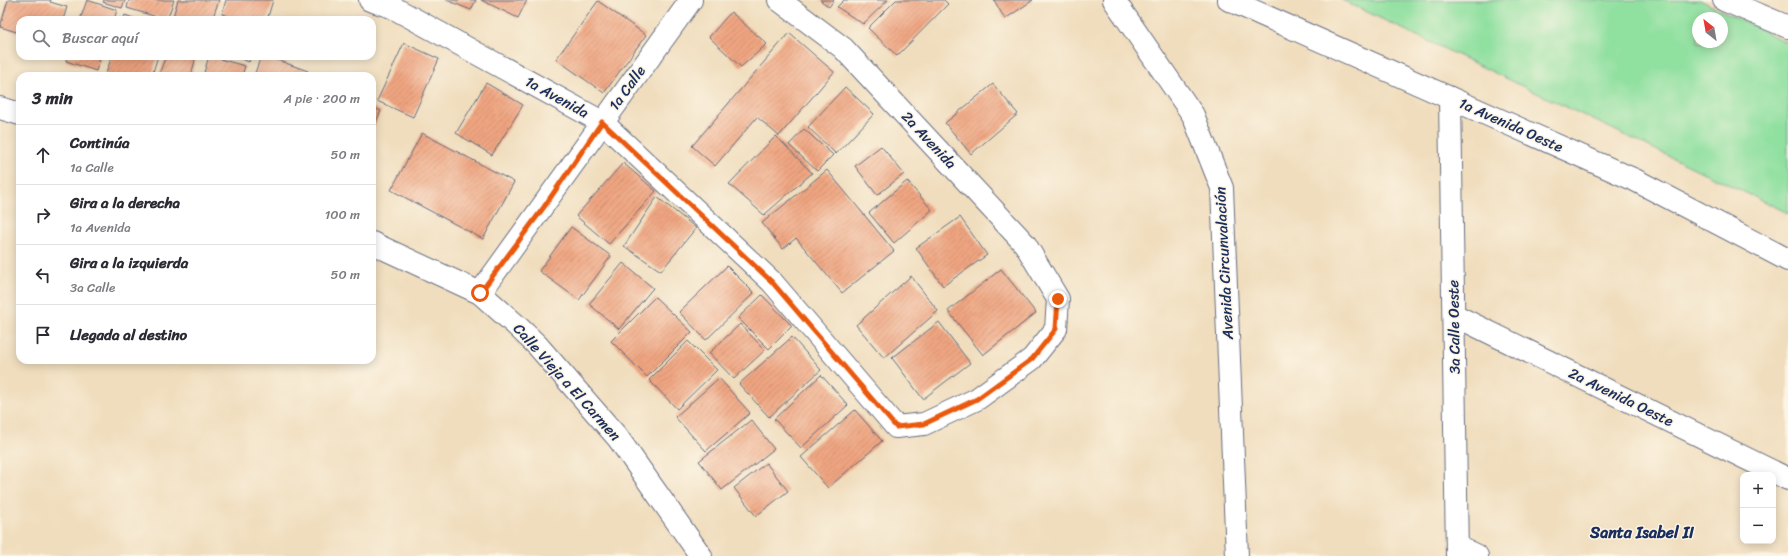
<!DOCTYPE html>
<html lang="es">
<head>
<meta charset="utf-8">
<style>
  :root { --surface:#fff; --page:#f7f7f7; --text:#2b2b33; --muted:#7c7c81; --line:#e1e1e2 }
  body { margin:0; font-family:Sriracha,sans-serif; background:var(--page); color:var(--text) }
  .controls { position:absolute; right:12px; bottom:12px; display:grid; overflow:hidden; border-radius:8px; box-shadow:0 2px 10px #0003 }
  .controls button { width:36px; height:36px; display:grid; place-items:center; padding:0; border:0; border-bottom:1px solid var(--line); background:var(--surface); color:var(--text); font:20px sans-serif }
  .compass { position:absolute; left:1692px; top:12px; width:36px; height:36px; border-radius:50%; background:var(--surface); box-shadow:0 2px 10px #0003; rotate:329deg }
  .stop { position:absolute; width:12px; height:12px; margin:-9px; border:3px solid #ea580c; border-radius:50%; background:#fff }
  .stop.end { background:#ea580c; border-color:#fff; box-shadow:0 1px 4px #0008 }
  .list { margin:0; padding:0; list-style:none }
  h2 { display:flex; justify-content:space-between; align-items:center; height:52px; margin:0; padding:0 16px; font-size:17px }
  h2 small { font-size:13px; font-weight:400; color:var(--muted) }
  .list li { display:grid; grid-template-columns:26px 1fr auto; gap:12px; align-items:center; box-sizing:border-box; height:60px; padding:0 16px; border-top:1px solid var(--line) }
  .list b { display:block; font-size:15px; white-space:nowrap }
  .list p { margin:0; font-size:13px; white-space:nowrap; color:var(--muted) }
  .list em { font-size:13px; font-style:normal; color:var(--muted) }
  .icon { flex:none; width:22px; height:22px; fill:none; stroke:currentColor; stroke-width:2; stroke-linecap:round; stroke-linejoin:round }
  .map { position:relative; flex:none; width:1788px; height:556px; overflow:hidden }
  .search { position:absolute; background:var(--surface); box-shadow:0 2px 10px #0003; left:16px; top:16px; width:360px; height:44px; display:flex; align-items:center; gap:10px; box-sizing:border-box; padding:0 14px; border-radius:12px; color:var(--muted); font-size:15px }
  .panel { position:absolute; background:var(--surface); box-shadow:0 2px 10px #0003; left:16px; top:72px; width:360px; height:292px; border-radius:12px }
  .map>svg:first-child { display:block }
  .grass { fill:#90e0a0; stroke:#56887f; fill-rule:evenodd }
  .building { fill:url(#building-hatch) }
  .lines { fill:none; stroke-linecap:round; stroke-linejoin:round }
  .minor-casing { stroke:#666c7f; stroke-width:24 }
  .minor { stroke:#fff; stroke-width:22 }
  .route { stroke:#ea580c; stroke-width:5 }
  .labels { text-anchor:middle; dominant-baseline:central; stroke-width:3; stroke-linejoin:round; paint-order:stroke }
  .street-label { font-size:15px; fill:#1b2f5e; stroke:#fcf5e5 }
  .neighbourhood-label { font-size:16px; font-weight:bold; fill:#1b2f5e; stroke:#fcf5e5 }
</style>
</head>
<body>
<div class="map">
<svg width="1788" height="556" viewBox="0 0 1788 556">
  <defs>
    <pattern id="building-hatch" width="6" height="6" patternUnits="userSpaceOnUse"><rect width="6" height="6" fill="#f0a580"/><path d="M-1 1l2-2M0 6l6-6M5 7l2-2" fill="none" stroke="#c2876c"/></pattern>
  </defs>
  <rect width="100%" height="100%" fill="#fcf5e5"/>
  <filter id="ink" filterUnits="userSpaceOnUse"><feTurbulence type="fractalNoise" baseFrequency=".025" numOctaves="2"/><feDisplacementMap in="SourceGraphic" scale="8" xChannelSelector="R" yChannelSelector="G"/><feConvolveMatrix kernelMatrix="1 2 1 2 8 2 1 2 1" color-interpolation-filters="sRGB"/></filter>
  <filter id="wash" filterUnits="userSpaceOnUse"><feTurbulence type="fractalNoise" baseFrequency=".012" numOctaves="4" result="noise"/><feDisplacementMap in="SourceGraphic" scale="16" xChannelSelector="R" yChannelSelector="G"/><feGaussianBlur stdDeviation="0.9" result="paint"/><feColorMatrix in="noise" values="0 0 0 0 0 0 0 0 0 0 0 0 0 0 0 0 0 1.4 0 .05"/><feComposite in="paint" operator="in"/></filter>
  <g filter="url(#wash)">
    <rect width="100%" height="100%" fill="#f0ddbd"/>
    <path class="grass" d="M 1342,0 L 1700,0 L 1788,43 L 1788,213 ZM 1698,18 L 1722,18 L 1722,42 L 1698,42 Z"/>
    <g id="blocks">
      <g class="building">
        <polygon points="8,0 51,0 50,2 67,7 63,20 20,20 20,33 0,27"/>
        <polygon points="87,0 117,10 114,20 80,20"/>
        <polygon points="104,0 125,0 122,8 103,2"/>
        <polygon points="129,0 174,0 167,20 127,8"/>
        <polygon points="178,0 219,0 212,20 172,20"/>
        <polygon points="226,0 273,0 267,20 239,20 222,14"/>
        <polygon points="446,0 476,0 471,10"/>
        <polygon points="481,0 527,0 518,18"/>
        <polygon points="820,0 834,0 829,7"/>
        <polygon points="844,0 888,0 863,24 837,7"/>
        <polygon points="896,0 944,0 948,4 897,56 868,28"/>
        <polygon points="994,0 1033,0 1005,19"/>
        <polygon points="598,1 646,35 604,93 556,59"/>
        <polygon points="731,12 767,44 741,67 709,37"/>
        <polygon points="125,15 139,20 123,20"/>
        <polygon points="789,33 834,72 779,136 757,117 715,166 692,146"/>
        <polygon points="404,43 439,59 413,117 377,101"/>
        <polygon points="67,56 101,56 96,71 66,61"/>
        <polygon points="112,56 158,56 153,72 145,73 144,76 105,76"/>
        <polygon points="166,56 196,56 191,76 165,76 159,74"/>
        <polygon points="209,56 245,66 242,76 203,76"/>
        <polygon points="233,56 251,56 249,62"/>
        <polygon points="261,56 266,56 308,71 306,76 254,76"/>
        <polygon points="486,83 523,105 492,155 456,133"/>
        <polygon points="993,84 1018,114 971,154 945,123"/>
        <polygon points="845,87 874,114 836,154 808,127"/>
        <polygon points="372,107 381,111 372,131"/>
        <polygon points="804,129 833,155 817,171 789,145"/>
        <polygon points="422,133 514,182 483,239 391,190"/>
        <polygon points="776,136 812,173 764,215 729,184"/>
        <polygon points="881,146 904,174 877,195 855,166"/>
        <polygon points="623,163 656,191 609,244 576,216"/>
        <polygon points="827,170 894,251 842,293 796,238 783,249 762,223"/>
        <polygon points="907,181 932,210 894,243 869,213"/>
        <polygon points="657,197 696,228 661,271 624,246"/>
        <polygon points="960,217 987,255 943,286 916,248"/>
        <polygon points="571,227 611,256 579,300 539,271"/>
        <polygon points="623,263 653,288 619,329 589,304"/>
        <polygon points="727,266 754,293 706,340 679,312"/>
        <polygon points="1001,269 1036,313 983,355 948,311"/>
        <polygon points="911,276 938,311 884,358 856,325"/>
        <polygon points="762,295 792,326 769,349 738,318"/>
        <polygon points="655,297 692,332 647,377 611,341"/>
        <polygon points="939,322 970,363 923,399 892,358"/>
        <polygon points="740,324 765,350 734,379 709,353"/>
        <polygon points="792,337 821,370 769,417 739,384"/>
        <polygon points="688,341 717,370 677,409 649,380"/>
        <polygon points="821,375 848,405 801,448 774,419"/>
        <polygon points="719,378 750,413 706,451 675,417"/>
        <polygon points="855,410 882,441 828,488 801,457"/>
        <polygon points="751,420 774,449 722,490 699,461"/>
        <polygon points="766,463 788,491 756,516 734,488"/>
      </g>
    </g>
  </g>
  <g filter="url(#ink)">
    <use href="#blocks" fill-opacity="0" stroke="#666c7f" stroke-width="1"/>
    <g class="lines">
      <defs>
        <g id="minor">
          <polyline points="370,0 392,7 602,122 772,282 896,427 924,424 977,399 1032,359 1056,329 1058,299 1025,244 843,48 779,0"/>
          <polyline points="1114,0 1193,115 1222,188 1237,556"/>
          <polyline points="1229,0 1635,180 1788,260"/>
          <polyline points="1724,0 1788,27"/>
          <polyline points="1450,98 1457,556"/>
          <polyline points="0,108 20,114"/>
          <polyline points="372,243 480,293 516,325 537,345 618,438 701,556"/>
          <polyline points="480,293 691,0"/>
          <polyline points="1454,315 1788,479"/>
          <polyline points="1458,547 1477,556"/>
        </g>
      </defs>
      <use href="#minor" class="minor-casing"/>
      <use href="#minor" class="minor"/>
    </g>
  </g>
  <g class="lines" filter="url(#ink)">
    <polyline class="route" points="480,293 544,207 602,122 772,282 896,427 924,424 977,399 1032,359 1056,329 1058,299"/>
  </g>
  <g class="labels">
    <g class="street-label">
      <text transform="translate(627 88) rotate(-54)">1a Calle</text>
      <text transform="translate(557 97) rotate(29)">1a Avenida</text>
      <text transform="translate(1511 125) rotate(24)">1a Avenida Oeste</text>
      <text transform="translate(929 140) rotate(47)">2a Avenida</text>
      <text transform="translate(1224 263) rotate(-93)">Avenida Circunvalación</text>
      <text transform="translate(1454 327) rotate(-91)">3a Calle Oeste</text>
      <text transform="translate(567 382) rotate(48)">Calle Vieja a El Carmen</text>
      <text transform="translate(1621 397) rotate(26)">2a Avenida Oeste</text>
    </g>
    <g class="neighbourhood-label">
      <text x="1642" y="532">Santa Isabel II</text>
    </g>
  </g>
</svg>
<div class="controls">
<button>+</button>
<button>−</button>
</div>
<svg class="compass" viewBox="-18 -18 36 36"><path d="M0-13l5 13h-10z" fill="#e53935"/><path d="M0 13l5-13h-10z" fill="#7c7c81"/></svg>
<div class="stop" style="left:480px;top:293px"></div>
<div class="stop end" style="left:1058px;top:299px"></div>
<div class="search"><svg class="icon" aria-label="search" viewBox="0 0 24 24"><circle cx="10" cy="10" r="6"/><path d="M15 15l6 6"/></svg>Buscar aquí</div>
<section class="panel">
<h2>3 min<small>A pie · 200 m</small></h2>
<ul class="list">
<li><svg class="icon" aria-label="ahead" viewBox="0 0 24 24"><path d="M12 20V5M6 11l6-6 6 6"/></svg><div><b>Continúa</b><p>1a Calle</p></div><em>50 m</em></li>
<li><svg class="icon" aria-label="right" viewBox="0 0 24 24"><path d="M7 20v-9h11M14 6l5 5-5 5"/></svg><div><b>Gira a la derecha</b><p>1a Avenida</p></div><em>100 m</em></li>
<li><svg class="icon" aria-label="left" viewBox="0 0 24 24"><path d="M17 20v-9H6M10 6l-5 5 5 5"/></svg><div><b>Gira a la izquierda</b><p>3a Calle</p></div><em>50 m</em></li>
<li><svg class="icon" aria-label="arrive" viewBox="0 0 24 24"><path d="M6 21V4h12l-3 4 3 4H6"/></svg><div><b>Llegada al destino</b></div></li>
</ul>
</section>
</div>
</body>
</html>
